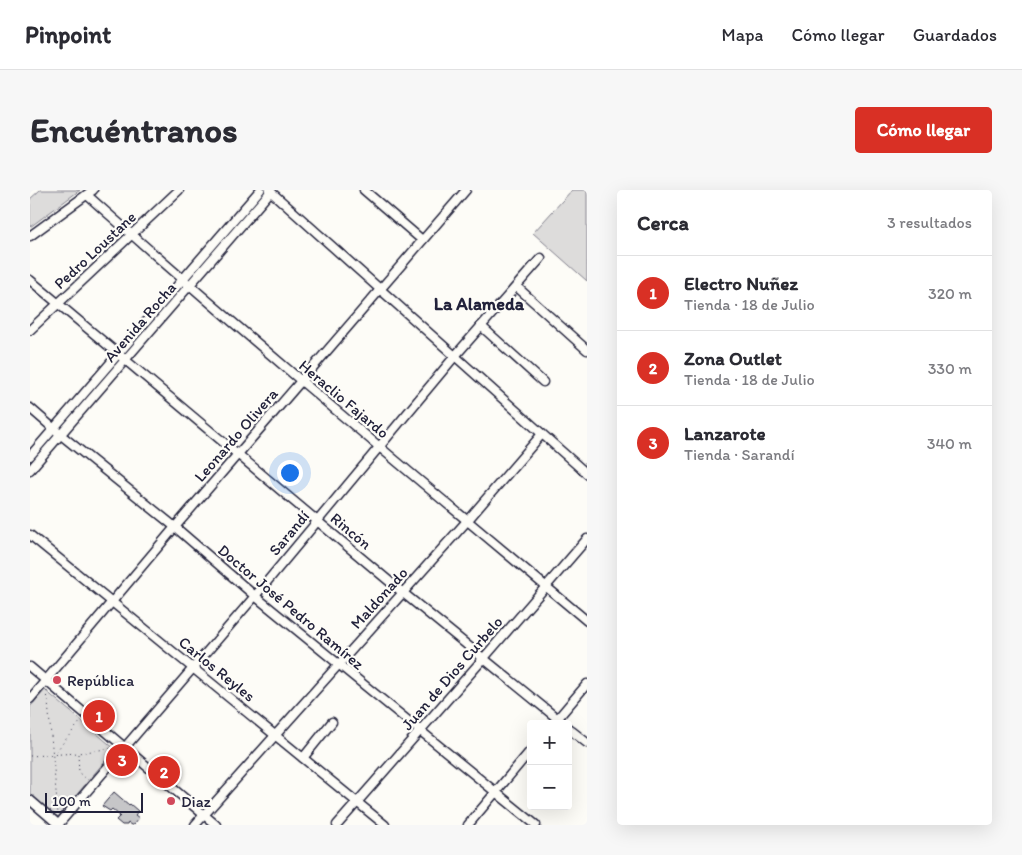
<!DOCTYPE html>
<html lang="es">
<head>
<meta charset="utf-8">
<style>
  :root { --surface:#fff; --page:#f7f7f7; --text:#2b2b33; --muted:#7c7c81; --line:#e1e1e2; --accent:#d93025 }
  body { margin:0; font-family:Itim,sans-serif; background:var(--page); color:var(--text) }
  .controls { position:absolute; right:15px; bottom:15px; display:grid; overflow:hidden; border-radius:5px; box-shadow:0 5px 20px #0002 }
  .controls button { width:45px; height:45px; display:grid; place-items:center; padding:0; border:0; border-bottom:1px solid var(--line); background:var(--surface); color:var(--text); font:25px sans-serif }
  .scale { position:absolute; left:15px; bottom:12px; width:98px; box-sizing:border-box; padding-left:5px; border:2px solid #22223b; border-top:0; font-size:14px; line-height:18px; white-space:nowrap; color:#22223b; -webkit-text-stroke:4px #fdfcf7; paint-order:stroke }
  .you { position:absolute; left:259px; top:282px; width:18px; height:18px; margin:-12px; border:4px solid #fff; border-radius:50%; background:#1a73e8; box-shadow:0 0 0 8px #1a73e833 }
  .badge { display:grid; place-items:center; width:32px; height:32px; border-radius:50%; background:var(--accent); color:#fff; font-size:16px; font-weight:700 }
  .pin { position:absolute; translate:-50% -50%; border:2px solid #fff; box-shadow:0 1px 5px #0006 }
  .list { margin:0; padding:0; list-style:none }
  h2 { display:flex; justify-content:space-between; align-items:center; height:65px; margin:0; padding:0 20px; font-size:21px }
  h2 small { font-size:16px; font-weight:400; color:var(--muted) }
  .list li { display:grid; grid-template-columns:32px 1fr auto; gap:15px; align-items:center; box-sizing:border-box; height:75px; padding:0 20px; border-top:1px solid var(--line) }
  .list b { display:block; font-size:19px; white-space:nowrap }
  .list p { margin:0; font-size:16px; white-space:nowrap; color:var(--muted) }
  .list em { font-size:16px; font-style:normal; color:var(--muted) }
  .map { position:relative; flex:none; width:557px; height:635px; overflow:hidden; border-radius:5px }
  header { display:flex; align-items:center; gap:30px; box-sizing:border-box; height:70px; padding:0 25px; background:var(--surface); border-bottom:1px solid var(--line) }
  header strong { font-size:24px }
  nav { display:flex; gap:28px; margin-inline-start:auto; font-size:18px }
  .intro { display:flex; align-items:center; justify-content:space-between; box-sizing:border-box; height:120px; padding:0 30px }
  h1 { margin:0; font-size:35px }
  .button { padding:12px 22px; border-radius:5px; background:var(--accent); color:#fff; font-size:18px; font-weight:700 }
  main { display:flex; gap:30px; padding:0 30px }
  aside { flex:1; background:var(--surface); border-radius:5px; box-shadow:0 5px 20px #0002 }
  .map>svg:first-child { display:block }
  .green { fill:#dddcdb; stroke:#807f8b }
  .building { fill:#c6c6c8; stroke:#22223b }
  .lines { fill:none; stroke-linecap:round; stroke-linejoin:round }
  .minor-casing { stroke:#22223b; stroke-width:11 }
  .path { stroke:#22223b; stroke-width:1; stroke-dasharray:1 4; stroke-linecap:butt }
  .minor { stroke:#fdfcf7; stroke-width:8 }
  .poi-dot { fill:#d1495b; stroke:#fdfcf7; stroke-width:2 }
  .labels { text-anchor:middle; dominant-baseline:central; stroke-width:4.5; stroke-linejoin:round; paint-order:stroke }
  .street-label { font-size:16px; fill:#22223b; stroke:#fdfcf7 }
  .poi-label { font-size:16px; fill:#22223b; stroke:#fdfcf7; text-anchor:start }
  .neighbourhood-label { font-size:18px; font-weight:bold; fill:#22223b; stroke:#fdfcf7 }
</style>
</head>
<body>
<header>
<strong>Pinpoint</strong>
<nav><a>Mapa</a><a>Cómo llegar</a><a>Guardados</a></nav>
</header>
<div class="intro"><h1>Encuéntranos</h1><a class="button">Cómo llegar</a></div>
<main>
<div class="map">
<svg width="557" height="635" viewBox="0 0 557 635">
  <rect width="100%" height="100%" fill="#fdfcf7"/>
  <filter id="ink" filterUnits="userSpaceOnUse"><feTurbulence type="fractalNoise" baseFrequency=".02" numOctaves="2"/><feDisplacementMap in="SourceGraphic" scale="10" xChannelSelector="R" yChannelSelector="G"/><feConvolveMatrix kernelMatrix="1 2 1 2 8 2 1 2 1" color-interpolation-filters="sRGB"/></filter>
  <g filter="url(#ink)">
    <g class="green">
      <polygon points="10,0 50,0 0,37 0,9"/>
      <polygon points="542,0 557,0 557,91 503,43"/>
      <polygon points="15,500 85,559 28,627 0,605 0,517"/>
    </g>
    <polygon class="building" points="84,602 99,615 100,614 108,621 105,625 109,628 103,635 101,635 98,633 97,635 92,635 86,630 90,626 82,619 80,621 72,616"/>
    <g class="lines">
      <defs>
        <g id="minor">
          <polyline points="239,0 557,284"/>
          <polyline points="334,0 392,50"/>
          <path d="M 57,5 C 220,150 389,290 557,431"/>
          <polyline points="0,46 63,0"/>
          <polyline points="0,90 372,402 534,534"/>
          <polyline points="487,97 557,160"/>
          <polyline points="451,136 513,192"/>
          <polyline points="0,140 149,0"/>
          <polyline points="0,218 31,245 145,337 225,406 506,635"/>
          <polyline points="0,266 230,0"/>
          <polyline points="0,280 241,1"/>
          <polyline points="0,345 355,635"/>
          <polyline points="0,477 186,635"/>
          <polyline points="0,509 145,337 436,0"/>
          <polyline points="523,534 557,494"/>
          <polyline points="538,538 557,553"/>
          <polyline points="273,568 302,532"/>
          <polyline points="0,610 29,635"/>
          <polyline points="28,635 225,406 425,166 511,68"/>
          <polyline points="165,635 437,331 512,244"/>
          <polyline points="307,635 453,469 557,349"/>
          <polyline points="438,635 501,560"/>
        </g>
      </defs>
      <use href="#minor" class="minor-casing"/>
      <g class="path">
        <polyline points="17,501 28,624"/>
        <polyline points="48,564 49,583 58,590"/>
        <polyline points="23,565 51,531"/>
        <polyline points="0,566 48,563 83,558"/>
      </g>
      <use href="#minor" class="minor"/>
    </g>
  </g>
  <g class="poi-dot">
    <circle cx="27" cy="490" r="5"/>
    <circle cx="141" cy="611" r="5"/>
  </g>
  <g class="labels">
    <g class="street-label">
      <text transform="translate(65 60) rotate(-43)">Pedro Loustane</text>
      <text transform="translate(110 132) rotate(-49)">Avenida Rocha</text>
      <text transform="translate(314 209) rotate(40)">Heraclio Fajardo</text>
      <text transform="translate(206 245) rotate(-49)">Leonardo Olivera</text>
      <text transform="translate(321 341) rotate(40)">Rincón</text>
      <text transform="translate(259 343) rotate(-50)">Sarandí</text>
      <text transform="translate(349 408) rotate(-48)">Maldonado</text>
      <text transform="translate(261 417) rotate(40)">Doctor José Pedro Ramírez</text>
      <text transform="translate(187 479) rotate(39)">Carlos Reyles</text>
      <text transform="translate(422 483) rotate(-49)">Juan de Dios Curbelo</text>
    </g>
    <g class="poi-label">
      <text x="37" y="490">República</text>
      <text x="151" y="611">Diaz</text>
    </g>
    <g class="neighbourhood-label">
      <text x="449" y="114">La Alameda</text>
    </g>
  </g>
</svg>
<div class="controls">
<button>+</button>
<button>−</button>
</div>
<div class="scale">100 m</div>
<div class="you"></div>
<div class="pin badge" style="left:69px;top:526px">1</div>
<div class="pin badge" style="left:134px;top:582px">2</div>
<div class="pin badge" style="left:92px;top:570px">3</div>
</div>
<aside>
<h2>Cerca<small>3 resultados</small></h2>
<ul class="list">
<li><span class="badge">1</span><div><b>Electro Nuñez</b><p>Tienda · 18 de Julio</p></div><em>320 m</em></li>
<li><span class="badge">2</span><div><b>Zona Outlet</b><p>Tienda · 18 de Julio</p></div><em>330 m</em></li>
<li><span class="badge">3</span><div><b>Lanzarote</b><p>Tienda · Sarandí</p></div><em>340 m</em></li>
</ul>
</aside>
</main>
</body>
</html>
